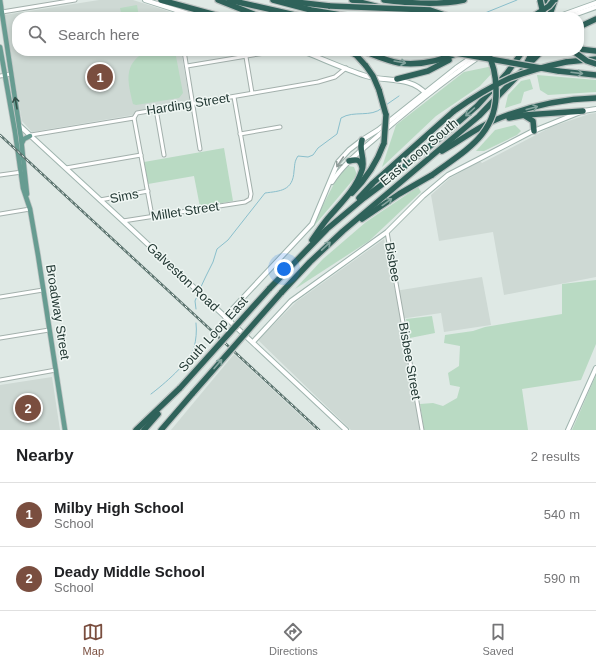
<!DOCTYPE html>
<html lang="en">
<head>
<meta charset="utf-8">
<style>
  :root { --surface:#fff; --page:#f6f6f6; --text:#202124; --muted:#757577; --line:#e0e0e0; --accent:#7a4e3f }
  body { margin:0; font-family:Helvetica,sans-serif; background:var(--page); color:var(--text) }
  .you { position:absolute; left:284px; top:269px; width:14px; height:14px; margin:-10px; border:3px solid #fff; border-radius:50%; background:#1a73e8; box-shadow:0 0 0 6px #1a73e833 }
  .badge { display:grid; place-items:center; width:26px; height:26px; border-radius:50%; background:var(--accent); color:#fff; font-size:13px; font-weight:700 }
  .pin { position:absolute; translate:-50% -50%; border:2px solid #fff; box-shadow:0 1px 4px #0006 }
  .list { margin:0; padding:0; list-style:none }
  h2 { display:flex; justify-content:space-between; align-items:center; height:52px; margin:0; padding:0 16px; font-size:17px }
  h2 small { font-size:13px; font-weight:400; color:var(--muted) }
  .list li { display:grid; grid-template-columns:26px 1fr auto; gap:12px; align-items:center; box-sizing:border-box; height:64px; padding:0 16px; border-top:1px solid var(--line) }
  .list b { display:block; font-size:15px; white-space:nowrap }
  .list p { margin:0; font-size:13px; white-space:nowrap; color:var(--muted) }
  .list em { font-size:13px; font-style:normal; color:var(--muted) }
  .icon { flex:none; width:22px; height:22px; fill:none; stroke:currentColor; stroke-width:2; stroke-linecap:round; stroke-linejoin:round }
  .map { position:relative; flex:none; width:596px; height:430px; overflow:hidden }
  .search { position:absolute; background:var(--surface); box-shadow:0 2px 6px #0003; left:12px; right:12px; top:12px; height:44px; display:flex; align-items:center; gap:10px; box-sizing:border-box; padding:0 14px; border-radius:16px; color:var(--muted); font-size:15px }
  .sheet { height:180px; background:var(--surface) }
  nav { display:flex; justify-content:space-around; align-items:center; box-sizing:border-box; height:56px; border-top:1px solid var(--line); background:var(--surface); font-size:11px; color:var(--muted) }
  nav a { display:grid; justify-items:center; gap:2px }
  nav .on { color:var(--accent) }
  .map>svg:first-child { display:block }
  .built { fill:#ced9d4 }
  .green { fill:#b9dac3 }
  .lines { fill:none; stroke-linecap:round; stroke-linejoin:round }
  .stream { stroke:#8abfcc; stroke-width:1 }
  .street-casing { stroke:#a3b0ac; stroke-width:5 }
  .secondary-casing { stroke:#9fb4ae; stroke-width:6 }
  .primary-casing { stroke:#bdc3c2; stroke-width:6 }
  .highway-casing { stroke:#bdc3c2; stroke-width:8 }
  .street { stroke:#fff; stroke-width:3 }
  .secondary { stroke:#fff; stroke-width:4 }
  .primary { stroke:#679c91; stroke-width:4.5 }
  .highway { stroke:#2f625a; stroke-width:5.5 }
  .rail-casing { stroke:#5c746f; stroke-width:2.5 }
  .rail { stroke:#eff6f3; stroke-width:1; stroke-dasharray:3; stroke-linecap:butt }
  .highway-bridge-casing { stroke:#bdc3c2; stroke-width:8; stroke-linecap:butt }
  .highway-bridge { stroke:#2f625a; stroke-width:5.5 }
  .oneway { stroke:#85a59f }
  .oneway2 { stroke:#33514a }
  .oneway3 { stroke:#909c99 }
  .labels { text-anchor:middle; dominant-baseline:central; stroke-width:3; stroke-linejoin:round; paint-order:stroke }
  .street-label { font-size:13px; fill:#223833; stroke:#eff6f3 }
</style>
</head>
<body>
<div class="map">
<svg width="596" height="430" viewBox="0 0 596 430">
  <rect width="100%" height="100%" fill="#dfe9e5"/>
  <g class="built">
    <polygon points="99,0 133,0 174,13 175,17 17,17 17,51 181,51 190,103 137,111 133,115 32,132 22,121 4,15"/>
    <polygon points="596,113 596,277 504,295 493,232 439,241 431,195 450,178 480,161 482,163 551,127 589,114"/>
    <polygon points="384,239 395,291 482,277 491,325 444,332 441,313 400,319 420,430 351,430 258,340 296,302"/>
    <polygon points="234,354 316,430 171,430"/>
    <polygon points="52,377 60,430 0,430 0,385"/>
  </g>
  <g class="green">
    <polygon points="137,5 139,17 122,17 120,8"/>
    <path d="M 147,51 L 175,51 L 183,93 L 179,98 L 136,105 L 133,104 C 128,82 122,64 147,51 Z"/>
    <polygon points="493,66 493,72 480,86 436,116 382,167 396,125 464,72"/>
    <polygon points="537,75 596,80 596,92 548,95 540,90"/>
    <polygon points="530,79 533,89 524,92 521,103 505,108 508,95 521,81"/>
    <polygon points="515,125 521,131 517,135 484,151 476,151 495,130"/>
    <polygon points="224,148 233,201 200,207 194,176 148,184 144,162"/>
    <polygon points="348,166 354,167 357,175 309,232 337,178"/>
    <polygon points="418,187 421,192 369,241 295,289 323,259 366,222"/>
    <polygon points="596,280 596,344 581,380 522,389 528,430 424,430 420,404 433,403 443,406 457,398 460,387 450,385 448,373 459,366 460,346 444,343 445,335 473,331 485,327 562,314 562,284"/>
    <polygon points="432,316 435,333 410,338 406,319"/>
    <polygon points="596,375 596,430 572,430"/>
  </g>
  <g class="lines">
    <g class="stream">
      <polyline points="475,17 517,0"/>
      <polyline points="386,105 399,96"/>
      <path d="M 199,291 L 206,276 L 213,262 L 217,249 L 228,240 L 265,193 C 280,191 293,191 294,171 C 295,165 294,162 298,156 L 308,157 L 313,155 L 318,148 L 337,134 L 341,118 C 354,110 371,118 382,108"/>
      <polyline points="196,309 195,301 198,294"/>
      <path d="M 151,394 C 163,385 190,362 194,348 C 196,340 197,331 196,323"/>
    </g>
    <defs>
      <g id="street">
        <polyline points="176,10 177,17"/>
        <polyline points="2,12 75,0"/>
        <polyline points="184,51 200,149"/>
        <polyline points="245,51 252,93"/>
        <polyline points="187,66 277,51"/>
        <polyline points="0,76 11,74"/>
        <polyline points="156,109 164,155"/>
        <polyline points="134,118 152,216"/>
        <polyline points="240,134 280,127"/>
        <polyline points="31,135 134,118 137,113 318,82 335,77 346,68"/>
        <polyline points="66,168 141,155"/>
        <polyline points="0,175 22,172"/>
        <polyline points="100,200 148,191"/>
        <polyline points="0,214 30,209"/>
        <polyline points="123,221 245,202 250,199 251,194 234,97"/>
        <polyline points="387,232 422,430"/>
        <polyline points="0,297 43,290"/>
        <polyline points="0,338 49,330"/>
        <polyline points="0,380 56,370"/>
      </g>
      <g id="secondary">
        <polyline points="145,0 198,17"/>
        <polyline points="557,17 596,3"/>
        <polyline points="568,17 596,7"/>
        <path d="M 302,51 C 323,59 344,69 366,76 C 386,82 411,76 426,94"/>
        <polyline points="20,126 123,221 346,430"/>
        <path d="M 332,182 C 344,163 362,150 379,135 C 414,105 449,76 488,51"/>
        <polyline points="225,317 312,224 338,162 349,150 362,140 378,130 456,68 481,51"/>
        <polyline points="253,342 291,301 387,232 423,196 448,175 531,132 583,111 596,109"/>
        <polyline points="568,430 596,368"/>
      </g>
      <g id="primary">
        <polyline points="0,0 21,138 27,194"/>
        <polyline points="0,47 15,132 23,188 30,209 38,255 65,430"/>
        <polyline points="22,143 24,139 30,136"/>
      </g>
      <g id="highway">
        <polyline points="161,0 223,17"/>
        <polyline points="218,0 261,17"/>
        <polyline points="229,0 304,17"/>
        <polyline points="273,0 311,10 353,17"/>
        <polyline points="352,0 379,7"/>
        <path d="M 384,0 C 407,3 441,5 464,0"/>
        <polyline points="287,1 330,6"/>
        <polyline points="393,10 420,17"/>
        <polyline points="540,17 545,0"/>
        <polyline points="549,17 555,0"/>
        <polyline points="579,27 596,19"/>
        <polyline points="579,49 596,51"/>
        <polyline points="349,51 356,55 366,66"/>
        <path d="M 363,51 C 374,55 387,61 399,63 C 421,66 443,60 463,51"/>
        <polyline points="566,62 596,59"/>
        <polyline points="529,64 542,51"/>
        <polyline points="558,71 596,75"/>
        <polyline points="397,79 428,71 449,60"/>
        <polyline points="379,90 386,115"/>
        <polyline points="525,116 533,121 534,131"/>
        <polyline points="509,118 525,115 583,111"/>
        <path d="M 442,151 C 460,141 476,128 495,120 C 526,107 562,99 596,98"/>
        <path d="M 349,161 C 356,159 360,159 362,167"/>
        <path d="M 352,193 C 367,178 377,162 384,143"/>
        <polyline points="359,198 373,183 454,111"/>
        <polyline points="362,219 399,194 432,175"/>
        <path d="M 312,240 C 317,233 322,225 328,218 C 341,203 356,189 362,170 C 366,159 358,150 362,140"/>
        <polyline points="269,289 327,229 364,198 380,186 440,138 477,106 507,73 523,51"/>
        <polyline points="281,293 310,262 343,231 479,116 523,70 533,51"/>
        <polyline points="136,430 180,388"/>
        <polyline points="144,430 158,414"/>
        <polyline points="161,430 193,393"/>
      </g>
    </defs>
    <use href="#street" class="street-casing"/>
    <use href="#secondary" class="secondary-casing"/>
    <use href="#primary" class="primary-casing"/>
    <use href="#highway" class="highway-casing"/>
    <use href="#street" class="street"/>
    <use href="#secondary" class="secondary"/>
    <use href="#primary" class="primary"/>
    <use href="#highway" class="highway"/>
    <defs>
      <polyline id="rail" points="0,135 319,430"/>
    </defs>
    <use href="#rail" class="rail-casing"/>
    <use href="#rail" class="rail"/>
    <defs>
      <g id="highway-bridge">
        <polyline points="540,0 544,17"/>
        <polyline points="330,6 430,10 451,17"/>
        <polyline points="532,17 549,6 554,0"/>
        <polyline points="444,51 558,71"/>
        <polyline points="573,51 587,61 596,64"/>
        <polyline points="366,66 373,76 379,90"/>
        <path d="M 454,111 C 472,98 490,87 510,78 C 528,71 547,66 566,62"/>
        <polyline points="384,143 386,115"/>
        <path d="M 432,175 C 464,151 498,135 496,89 C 496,76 493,63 487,51"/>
        <polyline points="180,388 269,289"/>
        <polyline points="193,393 281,293"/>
      </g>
    </defs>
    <use href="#highway-bridge" class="highway-bridge-casing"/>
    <use href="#highway-bridge" class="highway-bridge"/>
  </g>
  <defs><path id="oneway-shaft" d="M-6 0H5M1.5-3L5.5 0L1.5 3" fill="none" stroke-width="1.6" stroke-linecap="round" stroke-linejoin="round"/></defs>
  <g class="oneway">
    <use href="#oneway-shaft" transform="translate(400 62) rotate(10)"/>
    <use href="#oneway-shaft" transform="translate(577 73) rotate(7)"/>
    <use href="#oneway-shaft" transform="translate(532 108) rotate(-15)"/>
    <use href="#oneway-shaft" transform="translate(470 112) rotate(138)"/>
    <use href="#oneway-shaft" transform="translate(387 202) rotate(-36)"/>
    <use href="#oneway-shaft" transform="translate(326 246) rotate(-43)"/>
    <use href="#oneway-shaft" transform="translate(218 364) rotate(-49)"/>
  </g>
  <use class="oneway2" href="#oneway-shaft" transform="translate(16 103) rotate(-100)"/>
  <use class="oneway3" href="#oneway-shaft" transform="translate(340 162) rotate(124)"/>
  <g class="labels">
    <g class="street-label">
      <text transform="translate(188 104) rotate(-9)">Harding Street</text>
      <text transform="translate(419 152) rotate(-40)">East Loop South</text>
      <text transform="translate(124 196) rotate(-11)">Sims</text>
      <text transform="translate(185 211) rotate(-9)">Millet Street</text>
      <text transform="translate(393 262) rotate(80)">Bisbee</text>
      <text transform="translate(183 277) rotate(43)">Galveston Road</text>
      <text transform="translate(58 312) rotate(81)">Broadway Street</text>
      <text transform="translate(213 334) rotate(-48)">South Loop East</text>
      <text transform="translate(410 361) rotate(80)">Bisbee Street</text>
    </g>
  </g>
</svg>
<div class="you"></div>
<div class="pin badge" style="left:100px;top:77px">1</div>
<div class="pin badge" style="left:28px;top:408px">2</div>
<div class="search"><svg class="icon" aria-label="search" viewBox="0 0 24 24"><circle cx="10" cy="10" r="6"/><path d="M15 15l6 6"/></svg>Search here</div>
</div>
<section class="sheet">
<h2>Nearby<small>2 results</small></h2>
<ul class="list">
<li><span class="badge">1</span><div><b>Milby High School</b><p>School</p></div><em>540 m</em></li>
<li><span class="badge">2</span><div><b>Deady Middle School</b><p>School</p></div><em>590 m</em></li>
</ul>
</section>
<nav>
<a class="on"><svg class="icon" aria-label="map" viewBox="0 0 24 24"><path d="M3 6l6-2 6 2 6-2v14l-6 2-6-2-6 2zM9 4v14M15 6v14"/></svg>Map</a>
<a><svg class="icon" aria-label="directions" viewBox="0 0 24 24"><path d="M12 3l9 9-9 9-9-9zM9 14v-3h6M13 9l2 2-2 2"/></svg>Directions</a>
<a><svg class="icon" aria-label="saved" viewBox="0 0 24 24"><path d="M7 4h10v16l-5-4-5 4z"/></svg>Saved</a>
</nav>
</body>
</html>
